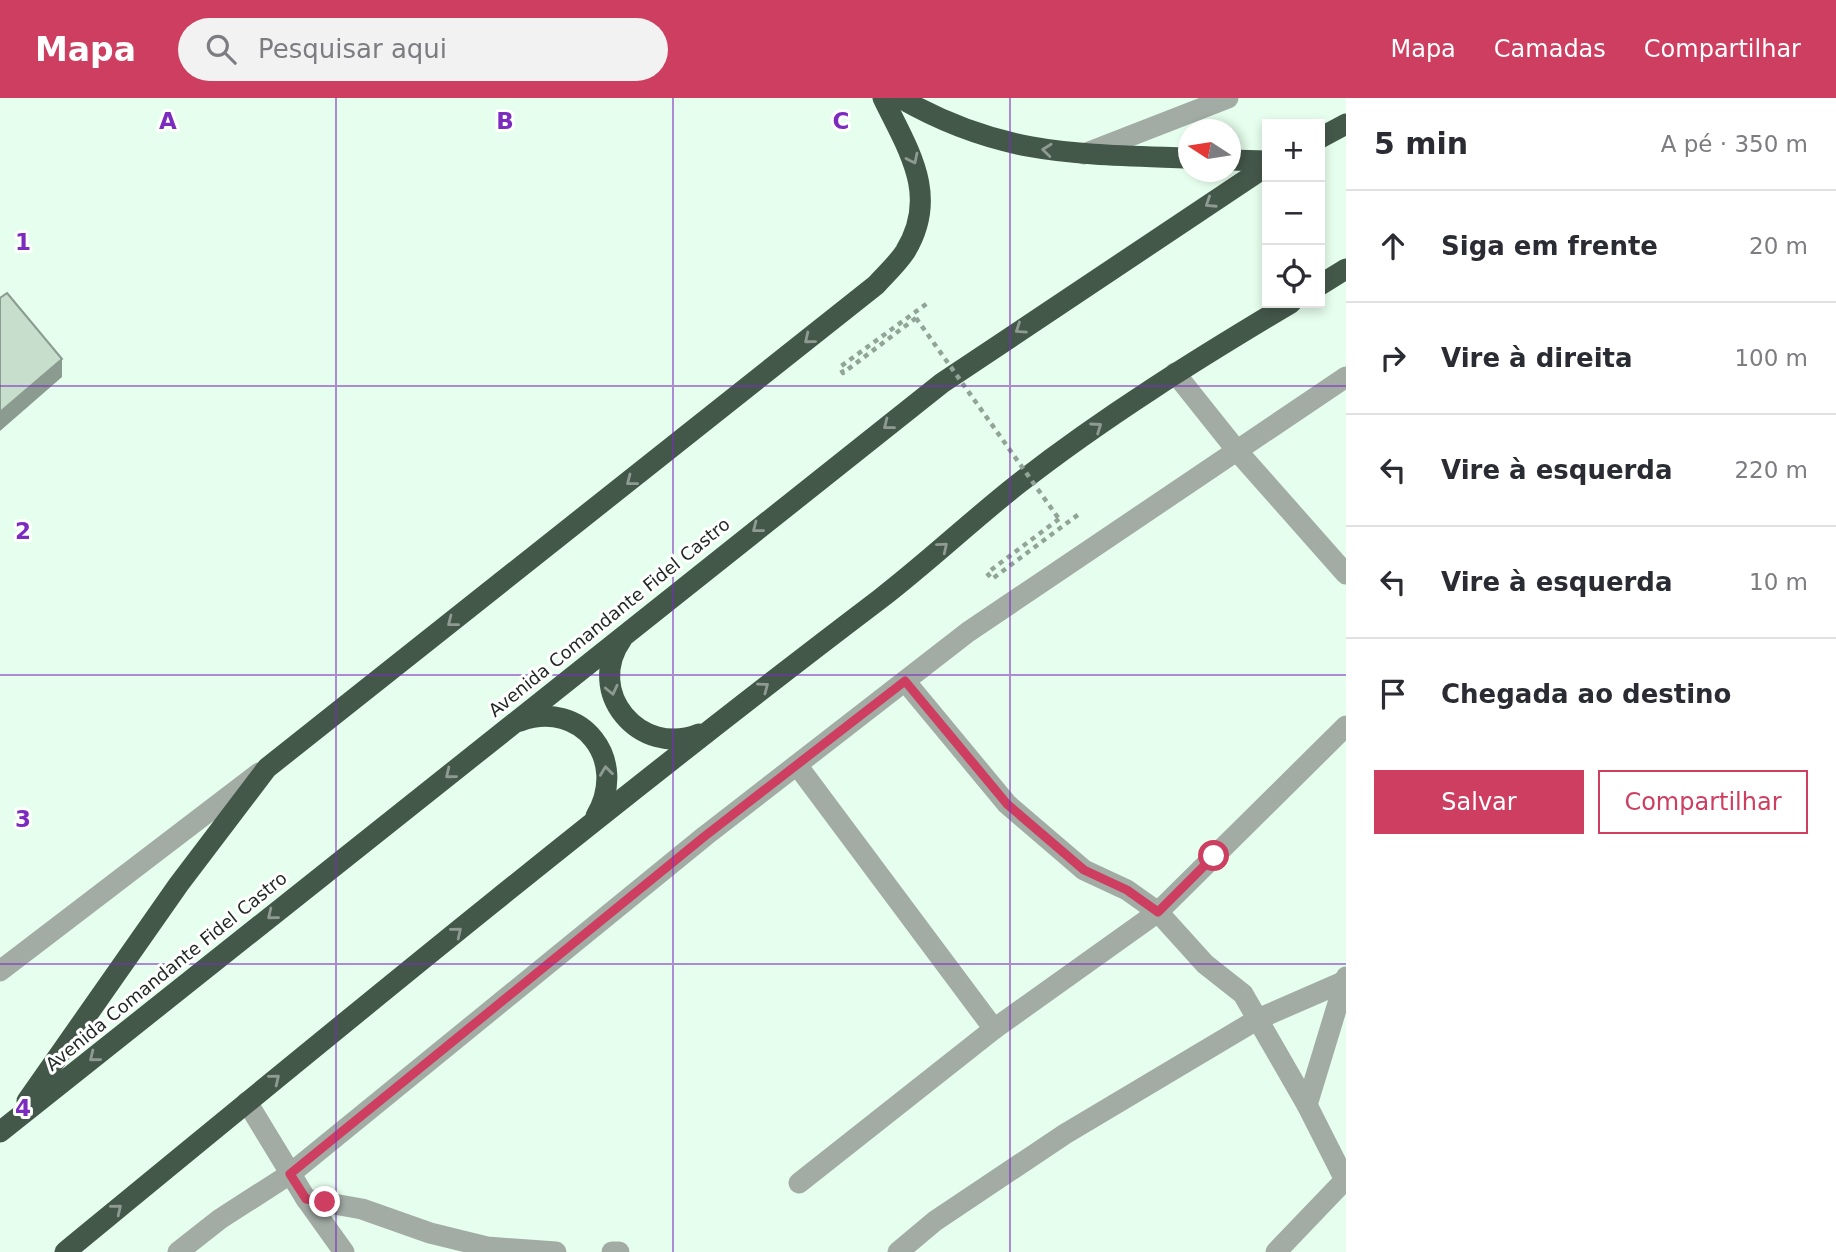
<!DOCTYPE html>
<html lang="pt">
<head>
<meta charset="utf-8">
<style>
  :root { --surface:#fff; --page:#f2f2f3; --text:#2b2b33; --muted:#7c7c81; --line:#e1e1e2; --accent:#cd3e60 }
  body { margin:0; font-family:"DejaVu Sans",sans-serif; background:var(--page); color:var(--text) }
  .controls { position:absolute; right:21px; top:21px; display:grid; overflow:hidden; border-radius:0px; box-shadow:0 4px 10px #0003 }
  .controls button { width:63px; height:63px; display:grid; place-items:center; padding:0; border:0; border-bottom:2px solid var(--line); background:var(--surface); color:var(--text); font:35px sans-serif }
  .compass { position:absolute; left:1178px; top:21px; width:63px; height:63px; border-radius:50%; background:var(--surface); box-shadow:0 4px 10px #0003; rotate:282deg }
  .stop { position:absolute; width:21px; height:21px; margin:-16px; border:5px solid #cd3e60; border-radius:50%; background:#fff }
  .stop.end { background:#cd3e60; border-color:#fff; box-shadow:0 2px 7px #0008 }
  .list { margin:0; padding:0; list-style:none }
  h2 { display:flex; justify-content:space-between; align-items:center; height:91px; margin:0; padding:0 28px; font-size:30px }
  h2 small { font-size:23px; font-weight:400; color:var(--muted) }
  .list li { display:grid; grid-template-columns:46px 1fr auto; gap:21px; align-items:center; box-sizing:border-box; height:112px; padding:0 28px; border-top:2px solid var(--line) }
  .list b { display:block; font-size:26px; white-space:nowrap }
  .list em { font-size:23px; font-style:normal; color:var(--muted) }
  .actions { display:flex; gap:14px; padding:21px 28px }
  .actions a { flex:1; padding:16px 0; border:2px solid var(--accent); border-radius:0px; text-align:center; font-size:24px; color:var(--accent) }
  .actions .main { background:var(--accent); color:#fff }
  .icon { flex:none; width:38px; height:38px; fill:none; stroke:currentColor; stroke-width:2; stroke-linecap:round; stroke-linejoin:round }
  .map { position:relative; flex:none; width:1346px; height:1154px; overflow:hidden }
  header { display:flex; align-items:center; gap:42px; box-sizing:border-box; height:98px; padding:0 35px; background:var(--accent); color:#fff }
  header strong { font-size:33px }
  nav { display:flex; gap:38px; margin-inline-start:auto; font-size:24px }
  .search { width:490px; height:63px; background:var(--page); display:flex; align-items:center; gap:18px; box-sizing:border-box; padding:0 24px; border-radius:38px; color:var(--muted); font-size:26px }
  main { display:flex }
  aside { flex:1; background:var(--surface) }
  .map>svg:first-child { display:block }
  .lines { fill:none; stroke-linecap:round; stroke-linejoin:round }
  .path { stroke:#92a397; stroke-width:4.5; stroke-dasharray:5 5; stroke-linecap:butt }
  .street { stroke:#a2aca5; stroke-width:21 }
  .highway { stroke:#44584a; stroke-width:21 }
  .path-bridge { stroke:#92a397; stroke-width:4.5; stroke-dasharray:5 5; stroke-linecap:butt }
  .shaded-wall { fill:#8b9b90 }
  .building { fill:#c7decd; stroke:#8b9b90; stroke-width:2 }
  .oneway { stroke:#8f9b92 }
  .route { stroke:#cd3e60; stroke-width:9 }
  .grid { fill:none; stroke:#7b2cbf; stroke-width:2; stroke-opacity:0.55 }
  .labels { text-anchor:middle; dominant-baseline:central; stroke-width:6; stroke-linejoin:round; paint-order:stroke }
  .street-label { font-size:18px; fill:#1e2721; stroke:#fff }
  .grid-label { font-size:23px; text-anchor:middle; font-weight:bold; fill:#7b2cbf; stroke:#fff; stroke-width:6; stroke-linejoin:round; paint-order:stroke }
</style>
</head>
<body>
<header>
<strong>Mapa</strong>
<div class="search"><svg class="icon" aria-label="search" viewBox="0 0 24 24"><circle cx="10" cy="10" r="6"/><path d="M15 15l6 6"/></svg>Pesquisar aqui</div>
<nav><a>Mapa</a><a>Camadas</a><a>Compartilhar</a></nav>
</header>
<main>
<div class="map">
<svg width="1346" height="1154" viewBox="0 0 1346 1154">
  <rect width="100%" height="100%" fill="#e6feed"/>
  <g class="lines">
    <g class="path">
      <polyline points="916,220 843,275 840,269 929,204"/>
      <polyline points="1059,421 987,475 992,481 1079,416"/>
    </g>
    <g class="street">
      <polyline points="1084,56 1228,0"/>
      <polyline points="1175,275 1238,354 1346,476"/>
      <polyline points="905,583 1007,706 1084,772 1127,792 1158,814 1205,866 1243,896 1307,1007 1346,1084"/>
      <polyline points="797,667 994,931"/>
      <polyline points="0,873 259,675"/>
      <polyline points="247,1004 306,1101 362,1111 430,1135 487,1149 556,1154"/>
      <polyline points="1307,1007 1346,879"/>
      <polyline points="799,1085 994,931 1158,814 1346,628"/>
      <polyline points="306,1101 344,1154"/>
      <polyline points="178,1154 220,1121 290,1076 705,738 968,534 1346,279"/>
      <polyline points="612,1154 619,1154"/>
      <polyline points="898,1154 935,1123 1065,1036 1258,921 1343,884"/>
      <polyline points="1276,1154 1344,1083"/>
    </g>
    <g class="highway">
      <path d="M 900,0 C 1001,58 1076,56 1188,60"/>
      <polyline points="1320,40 1346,26"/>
      <polyline points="1230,62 1267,63"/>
      <polyline points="1320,187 1346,171"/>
      <path d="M 622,541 C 584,594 640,660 699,636"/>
      <path d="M 520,623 C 582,601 629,662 596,718"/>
      <path d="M 27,1003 L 179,786 L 267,670 L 876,187 C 885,177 897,166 905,154 C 940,97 908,52 883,0"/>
      <polyline points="0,1034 942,285 1267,68"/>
      <path d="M 65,1154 C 334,933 603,711 880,501 C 928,464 971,423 1018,386 C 1104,319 1197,261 1291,205"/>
    </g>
    <polyline class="path-bridge" points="916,220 1059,421"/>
  </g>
  <polygon class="shaded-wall" points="62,261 62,279 0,333 0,314"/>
  <polygon class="building" points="7,195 62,261 0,314 0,200"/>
  <defs><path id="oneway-chevron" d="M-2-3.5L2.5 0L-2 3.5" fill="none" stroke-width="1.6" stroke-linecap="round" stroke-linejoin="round" transform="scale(1.75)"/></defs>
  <g class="oneway">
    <use href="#oneway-chevron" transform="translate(1047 52) rotate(-174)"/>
    <use href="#oneway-chevron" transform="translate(913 61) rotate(64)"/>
    <use href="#oneway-chevron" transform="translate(1210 105) rotate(147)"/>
    <use href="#oneway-chevron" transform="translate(1020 231) rotate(146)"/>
    <use href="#oneway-chevron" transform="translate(809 241) rotate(141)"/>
    <use href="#oneway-chevron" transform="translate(888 327) rotate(142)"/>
    <use href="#oneway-chevron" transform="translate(1097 329) rotate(-35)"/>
    <use href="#oneway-chevron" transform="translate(631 383) rotate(142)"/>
    <use href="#oneway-chevron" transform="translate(757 430) rotate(142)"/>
    <use href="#oneway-chevron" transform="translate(943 449) rotate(-40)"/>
    <use href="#oneway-chevron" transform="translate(452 524) rotate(142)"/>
    <use href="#oneway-chevron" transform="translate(764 589) rotate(-37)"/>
    <use href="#oneway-chevron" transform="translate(612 592) rotate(77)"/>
    <use href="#oneway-chevron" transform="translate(606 673) rotate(-97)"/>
    <use href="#oneway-chevron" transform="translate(450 676) rotate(141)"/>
    <use href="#oneway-chevron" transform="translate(272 817) rotate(141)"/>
    <use href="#oneway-chevron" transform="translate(457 834) rotate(-39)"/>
    <use href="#oneway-chevron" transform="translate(94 959) rotate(141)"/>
    <use href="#oneway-chevron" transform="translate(275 981) rotate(-39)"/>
    <use href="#oneway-chevron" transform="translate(117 1111) rotate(-39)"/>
  </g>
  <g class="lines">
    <polyline class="route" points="325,1104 306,1101 290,1076 705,738 905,583 1007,706 1084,772 1127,792 1158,814 1214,758"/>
  </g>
  <path class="grid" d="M 336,0 L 336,1154M 673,0 L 673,1154M 1010,0 L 1010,1154M 0,288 L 1346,288M 0,577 L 1346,577M 0,866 L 1346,866"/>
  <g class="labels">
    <g class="street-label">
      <text transform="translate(609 519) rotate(-39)">Avenida Comandante Fidel Castro</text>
      <text transform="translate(166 873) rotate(-39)">Avenida Comandante Fidel Castro</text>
    </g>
  </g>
  <g class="grid-label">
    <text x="168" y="31">A</text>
    <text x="505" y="31">B</text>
    <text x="841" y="31">C</text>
    <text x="23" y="152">1</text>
    <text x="23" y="441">2</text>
    <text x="23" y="729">3</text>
    <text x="23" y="1018">4</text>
  </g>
</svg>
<div class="controls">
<button>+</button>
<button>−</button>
<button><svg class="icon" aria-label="locate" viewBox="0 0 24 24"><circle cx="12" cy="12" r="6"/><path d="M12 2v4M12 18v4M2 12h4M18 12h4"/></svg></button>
</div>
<svg class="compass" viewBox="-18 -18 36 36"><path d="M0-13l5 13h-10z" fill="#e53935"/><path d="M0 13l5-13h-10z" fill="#7c7c81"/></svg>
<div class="stop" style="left:1214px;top:758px"></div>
<div class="stop end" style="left:325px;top:1104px"></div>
</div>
<aside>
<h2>5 min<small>A pé · 350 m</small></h2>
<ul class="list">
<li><svg class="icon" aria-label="ahead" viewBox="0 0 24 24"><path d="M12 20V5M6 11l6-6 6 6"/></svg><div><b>Siga em frente</b></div><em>20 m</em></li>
<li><svg class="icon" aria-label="right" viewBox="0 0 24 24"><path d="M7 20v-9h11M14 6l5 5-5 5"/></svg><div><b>Vire à direita</b></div><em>100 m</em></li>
<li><svg class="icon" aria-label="left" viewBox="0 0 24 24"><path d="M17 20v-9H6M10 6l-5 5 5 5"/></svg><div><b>Vire à esquerda</b></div><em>220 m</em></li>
<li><svg class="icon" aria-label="left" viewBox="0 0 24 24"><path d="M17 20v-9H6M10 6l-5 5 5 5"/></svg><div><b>Vire à esquerda</b></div><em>10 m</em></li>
<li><svg class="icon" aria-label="arrive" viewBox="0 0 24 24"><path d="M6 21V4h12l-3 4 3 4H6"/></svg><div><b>Chegada ao destino</b></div></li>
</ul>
<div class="actions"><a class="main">Salvar</a><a>Compartilhar</a></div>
</aside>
</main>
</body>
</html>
